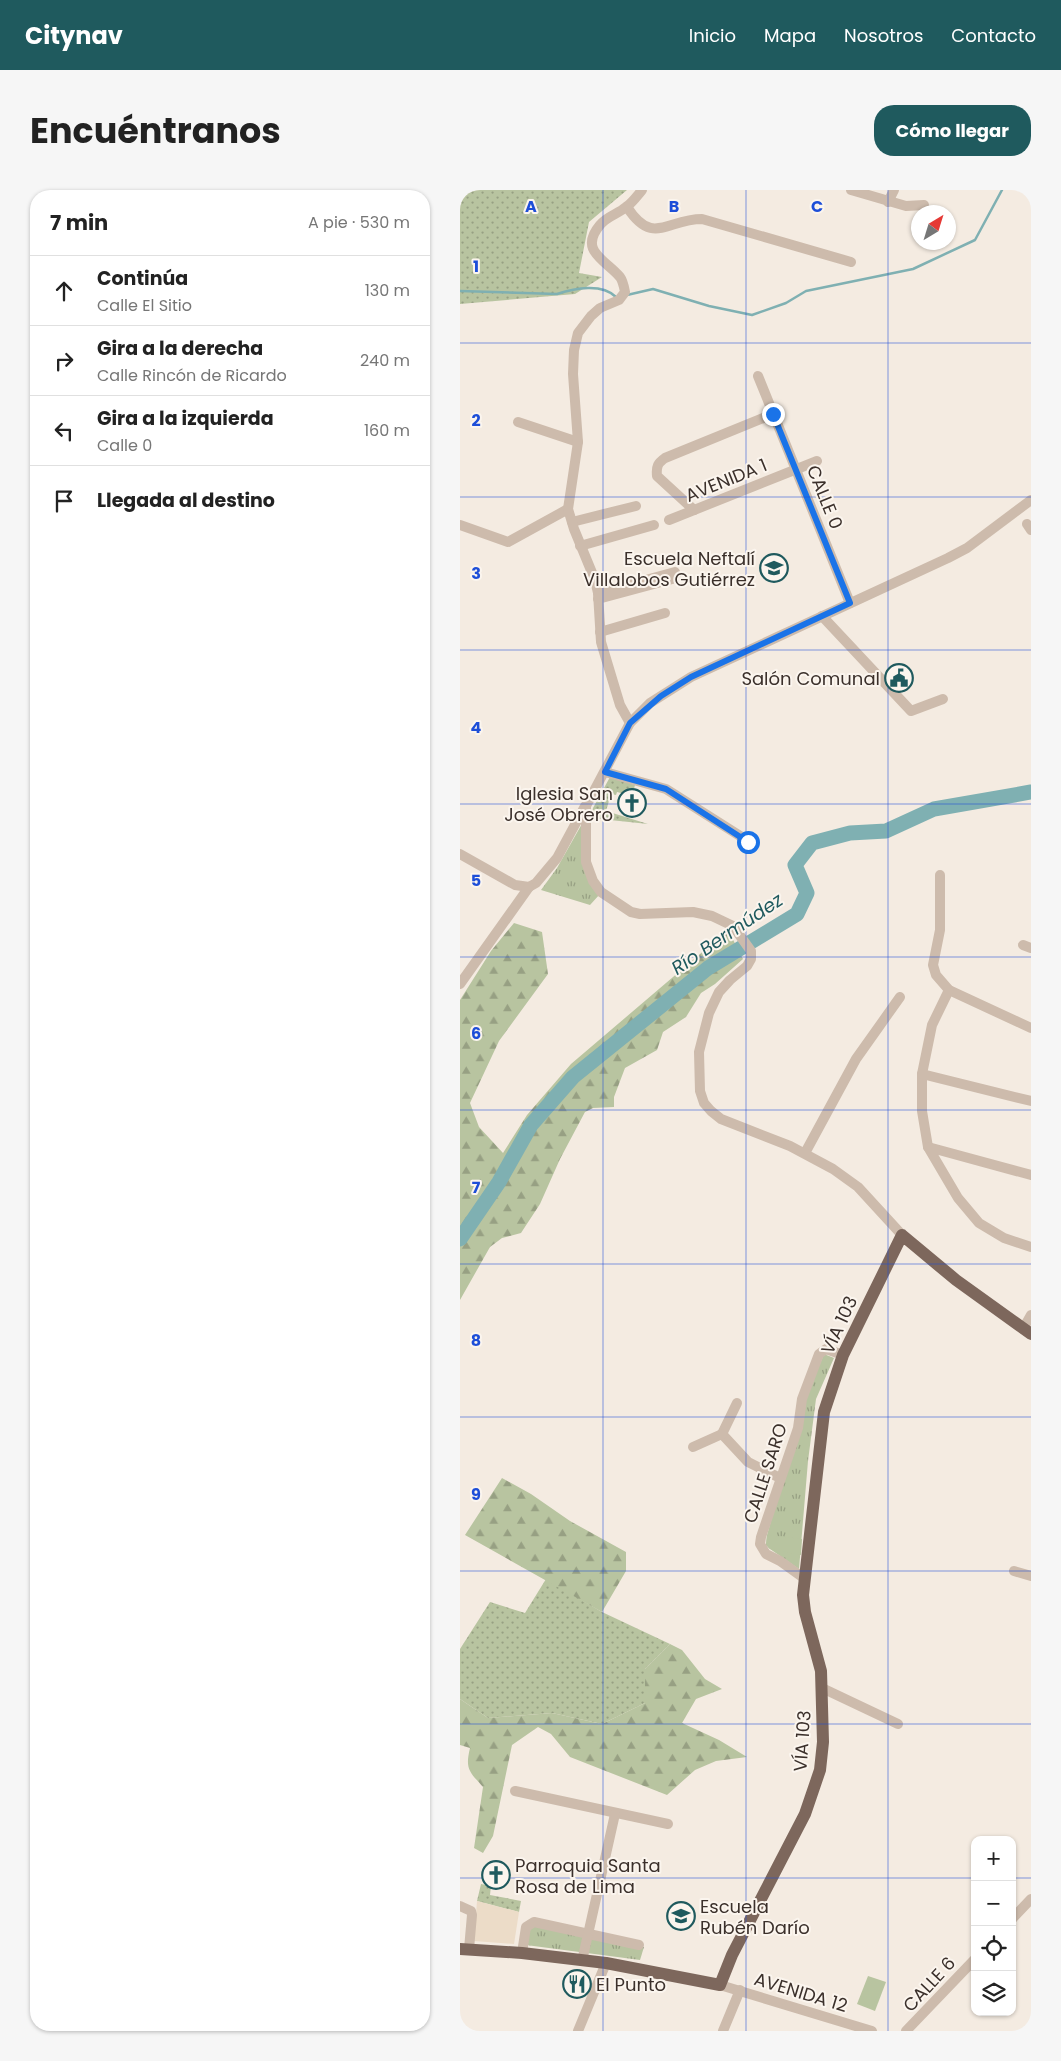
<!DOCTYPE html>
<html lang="es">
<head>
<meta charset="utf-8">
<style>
  :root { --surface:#fff; --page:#f6f6f6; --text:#222; --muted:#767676; --line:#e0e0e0; --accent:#1f5a5e }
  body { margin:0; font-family:Poppins,sans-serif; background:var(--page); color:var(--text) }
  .controls { position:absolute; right:15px; bottom:15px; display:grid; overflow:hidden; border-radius:10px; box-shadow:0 1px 4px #0004 }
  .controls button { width:45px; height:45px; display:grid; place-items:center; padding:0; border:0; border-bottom:1px solid var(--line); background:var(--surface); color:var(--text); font:25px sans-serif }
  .compass { position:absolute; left:451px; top:15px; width:45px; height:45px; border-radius:50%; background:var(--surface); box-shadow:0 1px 4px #0004; rotate:38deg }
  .stop { position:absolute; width:15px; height:15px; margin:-11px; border:4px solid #1a73e8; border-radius:50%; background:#fff }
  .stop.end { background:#1a73e8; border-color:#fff; box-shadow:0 1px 5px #0008 }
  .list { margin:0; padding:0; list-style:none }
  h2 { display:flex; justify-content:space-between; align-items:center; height:65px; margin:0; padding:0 20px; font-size:21px }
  h2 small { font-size:16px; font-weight:400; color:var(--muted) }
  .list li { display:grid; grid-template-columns:32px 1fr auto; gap:15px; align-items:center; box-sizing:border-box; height:70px; padding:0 20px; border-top:1px solid var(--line) }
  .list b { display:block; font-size:19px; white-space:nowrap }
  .list p { margin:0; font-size:16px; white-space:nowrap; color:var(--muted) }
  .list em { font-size:16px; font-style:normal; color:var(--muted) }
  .icon { flex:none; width:28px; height:28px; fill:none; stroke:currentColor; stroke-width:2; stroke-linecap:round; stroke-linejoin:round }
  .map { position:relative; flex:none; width:571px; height:1841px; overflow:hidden; border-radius:20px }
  header { display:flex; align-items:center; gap:30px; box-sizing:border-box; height:70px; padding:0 25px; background:var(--accent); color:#fff }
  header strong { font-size:24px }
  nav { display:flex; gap:28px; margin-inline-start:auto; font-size:18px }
  .intro { display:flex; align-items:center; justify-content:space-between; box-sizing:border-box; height:120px; padding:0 30px }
  h1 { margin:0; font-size:35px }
  .button { padding:12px 22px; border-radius:20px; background:var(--accent); color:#fff; font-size:18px; font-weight:700 }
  main { display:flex; gap:30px; padding:0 30px }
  aside { flex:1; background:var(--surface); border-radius:20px; box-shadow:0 1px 4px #0004 }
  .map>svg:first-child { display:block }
  .grass { fill:url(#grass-dots) }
  .forest { fill:url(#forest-firs) }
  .park { fill:url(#park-tufts) }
  .pitch { fill:#b8c4a0 }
  .plaza { fill:#ecdcc8 }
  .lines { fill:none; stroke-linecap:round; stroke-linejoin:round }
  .stream { stroke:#7fb0b2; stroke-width:2.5 }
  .river { stroke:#7fb0b2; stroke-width:15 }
  .minor { stroke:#cdbbac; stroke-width:10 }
  .major { stroke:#7d675c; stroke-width:12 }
  .route { stroke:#1a73e8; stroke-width:6 }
  .grid { fill:none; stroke:#1d4ed8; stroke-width:1; stroke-opacity:0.55 }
  .labels { text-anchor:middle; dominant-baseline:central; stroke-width:4; stroke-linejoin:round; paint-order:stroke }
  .street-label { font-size:18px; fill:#3b302b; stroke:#fbf5ee }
  .poi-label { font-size:18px; fill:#3b302b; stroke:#fbf5ee; text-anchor:end }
  .water-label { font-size:19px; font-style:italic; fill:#1f5a5e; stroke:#fbf5ee }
  .grid-label { font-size:16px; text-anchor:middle; font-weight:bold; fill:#1d4ed8; stroke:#fbf5ee; stroke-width:4; stroke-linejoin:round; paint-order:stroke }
</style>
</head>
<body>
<header>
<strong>Citynav</strong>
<nav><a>Inicio</a><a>Mapa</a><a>Nosotros</a><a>Contacto</a></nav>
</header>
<div class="intro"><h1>Encuéntranos</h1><a class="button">Cómo llegar</a></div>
<main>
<aside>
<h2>7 min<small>A pie · 530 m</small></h2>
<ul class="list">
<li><svg class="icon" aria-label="ahead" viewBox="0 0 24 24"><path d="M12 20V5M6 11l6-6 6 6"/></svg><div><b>Continúa</b><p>Calle El Sitio</p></div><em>130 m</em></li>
<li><svg class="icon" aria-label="right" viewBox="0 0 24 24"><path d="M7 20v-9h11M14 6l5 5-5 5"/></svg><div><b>Gira a la derecha</b><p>Calle Rincón de Ricardo</p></div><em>240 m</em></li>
<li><svg class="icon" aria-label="left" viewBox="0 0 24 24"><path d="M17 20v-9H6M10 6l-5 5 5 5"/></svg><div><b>Gira a la izquierda</b><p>Calle 0</p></div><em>160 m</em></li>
<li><svg class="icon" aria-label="arrive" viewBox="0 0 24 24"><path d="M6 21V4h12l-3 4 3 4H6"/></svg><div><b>Llegada al destino</b></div></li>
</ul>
</aside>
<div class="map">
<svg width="571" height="1841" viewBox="0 0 571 1841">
  <defs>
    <pattern id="grass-dots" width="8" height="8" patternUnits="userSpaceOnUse" patternTransform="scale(1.25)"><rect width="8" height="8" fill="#b8c4a0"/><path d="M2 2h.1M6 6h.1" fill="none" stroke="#97a083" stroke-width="1.8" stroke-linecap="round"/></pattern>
    <pattern id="forest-firs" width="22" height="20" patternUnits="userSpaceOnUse" patternTransform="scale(1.25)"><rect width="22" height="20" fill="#b8c4a0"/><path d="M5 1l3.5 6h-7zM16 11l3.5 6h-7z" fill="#97a083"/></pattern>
    <pattern id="park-tufts" width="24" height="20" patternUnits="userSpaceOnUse" patternTransform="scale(1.25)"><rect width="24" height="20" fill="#b8c4a0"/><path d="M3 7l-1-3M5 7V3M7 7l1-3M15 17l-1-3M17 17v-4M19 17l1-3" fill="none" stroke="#97a083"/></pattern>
  </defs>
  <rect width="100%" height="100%" fill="#f4ebe1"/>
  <g class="grass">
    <polygon points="0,0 167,0 129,32 119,83 142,87 115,104 0,114"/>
    <polygon points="150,587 175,595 172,606 157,602 156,605 151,604 146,621 188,634 131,628 133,618"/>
    <polygon points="86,1389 142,1422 210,1454 185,1479 185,1513 142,1534 92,1523 28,1528 0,1509 0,1459 30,1412 65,1423"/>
    <polygon points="21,1694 31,1696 30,1705 61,1711 59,1722 17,1711"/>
  </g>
  <g class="forest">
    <polygon points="54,733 82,742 88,784 39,851 10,913 19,937 43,963 67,925 111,874 240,764 267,738 283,769 255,794 241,803 226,827 203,842 197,860 165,878 154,907 154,917 133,918 125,922 100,969 80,1014 61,1043 42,1048 30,1057 0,1110 0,810 31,761"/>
    <polygon points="42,1288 71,1304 110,1331 166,1362 166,1381 142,1422 5,1345"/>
    <path d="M 210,1454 L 222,1460 L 245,1489 L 262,1499 L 236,1509 L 222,1533 L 259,1550 L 287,1567 L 256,1571 L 235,1580 L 207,1605 L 110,1567 L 91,1544 L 78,1537 L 52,1555 L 33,1646 L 23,1663 L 14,1658 L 23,1597 C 9,1581 5,1579 10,1558 L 0,1555 L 0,1509 L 28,1528 L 92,1523 L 142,1534 L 185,1513 L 185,1479 Z"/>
  </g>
  <g class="park">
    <polygon points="123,632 122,646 140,704 130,715 81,700 97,678"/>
    <polygon points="364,1164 374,1168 356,1209 348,1271 339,1379 310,1359 306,1355 307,1345 348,1202"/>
    <polygon points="71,1737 91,1737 184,1757 180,1770 66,1755"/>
  </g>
  <g class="pitch">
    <polygon points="307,1345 342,1349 341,1365 310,1359 306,1355"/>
    <polygon points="408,1786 426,1792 415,1821 397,1814"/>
  </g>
  <polygon class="plaza" points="17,1711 59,1722 54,1754 14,1751"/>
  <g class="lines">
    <g class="stream">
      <path d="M 0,101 L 97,104 C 115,98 142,93 156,107"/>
      <polyline points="167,105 193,99 249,116 292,125 326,113 346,101 453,79 515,50 542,0"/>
    </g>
    <polyline class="river" points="0,1049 39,992 71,935 113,887 248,778 337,724 347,703 335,675 352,653 390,643 426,641 474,619 571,602"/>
    <g class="minor">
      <polyline points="391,0 446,16 464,15"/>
      <polyline points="428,12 434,0"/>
      <path d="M 167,17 C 193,57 207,29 242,29 L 391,72"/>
      <polyline points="298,186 390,413"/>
      <polyline points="58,232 118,252"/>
      <path d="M 234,320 L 197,286 C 196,276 198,273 205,268 L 313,224"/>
      <polyline points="209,330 357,271"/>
      <polyline points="112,332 176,316"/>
      <polyline points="567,334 571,340"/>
      <polyline points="0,335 48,352 108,319"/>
      <polyline points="120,356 194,335"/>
      <polyline points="138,403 215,382 216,388 138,409"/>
      <polyline points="362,426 451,521 483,509"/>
      <polyline points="140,442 205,423"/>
      <path d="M 170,533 L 160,515 L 141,452 L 138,403 L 135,390 L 114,339 L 108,319 L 118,252 L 113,184 L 114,160 L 118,143 L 131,126 L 140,118 L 159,110 L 165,102 C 164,97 163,91 160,87 C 146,70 118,61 140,35 C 147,26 158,24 166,17 C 172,13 177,6 182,0"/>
      <polyline points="145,582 206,599 288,651"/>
      <polyline points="0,664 55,695 69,697 76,693 97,668 125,616"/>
      <polyline points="480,685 480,740 473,775 476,785 489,800 571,838"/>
      <polyline points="563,755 571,758"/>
      <polyline points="0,794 69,697"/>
      <polyline points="489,800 472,835 462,884 462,921 468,957 498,1008 519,1033 544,1048 571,1057"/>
      <polyline points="462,884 571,911"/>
      <polyline points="468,957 571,985"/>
      <polyline points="345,963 396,869 440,807"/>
      <polyline points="442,1045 398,997 373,979 330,956 261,929 251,921 244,913 240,901 239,862 249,823 259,802 270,790 287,776 291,769 291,761 273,736 252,726 233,722 180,724 171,722 141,702 133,691 126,672 126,616 170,533 190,513 231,487 488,368 507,358 571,310"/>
      <polyline points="563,1139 571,1125"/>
      <polyline points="262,1244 288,1272 320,1288"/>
      <polyline points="262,1244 277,1213"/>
      <polyline points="233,1257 262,1244"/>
      <polyline points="554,1381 571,1386"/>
      <polyline points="345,1389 320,1371 306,1364 300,1354 301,1347 338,1238 342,1209 359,1164 366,1159 383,1165"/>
      <polyline points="362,1498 438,1534"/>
      <polyline points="55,1601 208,1634"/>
      <polyline points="0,1716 11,1721 12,1725 9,1759"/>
      <polyline points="552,1729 571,1709"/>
      <polyline points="62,1763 66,1737 74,1732 179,1755"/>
      <polyline points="122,1771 155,1624"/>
      <polyline points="260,1795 412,1841"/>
      <polyline points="118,1841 146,1773"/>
      <polyline points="263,1841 280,1800"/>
      <polyline points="446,1841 515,1769"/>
    </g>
    <polyline class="major" points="0,1759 62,1763 146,1773 260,1795 272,1765 345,1624 360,1580 363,1552 361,1481 345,1422 343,1405 364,1222 383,1165 442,1045 496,1090 571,1144"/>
  </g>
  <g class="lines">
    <polyline class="route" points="288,652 206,599 145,582 170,533 201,506 231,487 390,413 313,224"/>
  </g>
  <path class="grid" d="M 143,0 L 143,1841M 286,0 L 286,1841M 428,0 L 428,1841M 0,153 L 571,153M 0,307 L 571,307M 0,460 L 571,460M 0,614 L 571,614M 0,767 L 571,767M 0,920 L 571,920M 0,1074 L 571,1074M 0,1227 L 571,1227M 0,1381 L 571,1381M 0,1534 L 571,1534M 0,1688 L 515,1688M 552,1688 L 571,1688"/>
  <defs>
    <symbol id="school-ring" viewBox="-11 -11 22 22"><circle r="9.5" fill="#fbf5ee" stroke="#1f5a5e" stroke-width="1.5"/><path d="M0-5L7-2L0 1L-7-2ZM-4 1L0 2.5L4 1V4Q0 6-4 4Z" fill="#1f5a5e"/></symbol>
    <symbol id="civic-ring" viewBox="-11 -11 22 22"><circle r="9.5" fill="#fbf5ee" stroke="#1f5a5e" stroke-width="1.5"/><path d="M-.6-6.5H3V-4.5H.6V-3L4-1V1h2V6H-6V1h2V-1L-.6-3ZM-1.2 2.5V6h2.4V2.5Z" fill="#1f5a5e"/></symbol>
    <symbol id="church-ring" viewBox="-11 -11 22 22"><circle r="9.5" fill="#fbf5ee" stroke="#1f5a5e" stroke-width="1.5"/><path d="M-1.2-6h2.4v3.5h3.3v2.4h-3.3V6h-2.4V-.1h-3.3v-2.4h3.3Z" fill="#1f5a5e"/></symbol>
    <symbol id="restaurant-ring" viewBox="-11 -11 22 22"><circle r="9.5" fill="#fbf5ee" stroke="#1f5a5e" stroke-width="1.5"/><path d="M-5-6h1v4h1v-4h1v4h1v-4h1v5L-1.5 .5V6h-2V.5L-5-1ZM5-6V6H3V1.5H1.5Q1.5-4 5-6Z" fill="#1f5a5e"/></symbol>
  </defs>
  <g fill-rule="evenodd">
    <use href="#school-ring" x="298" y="362" width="32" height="32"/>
    <use href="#civic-ring" x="423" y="472" width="32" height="32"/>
    <use href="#church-ring" x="156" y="597" width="32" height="32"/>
    <use href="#church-ring" x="20" y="1669" width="32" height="32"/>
    <use href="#school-ring" x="205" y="1710" width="32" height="32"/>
    <use href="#restaurant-ring" x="101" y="1778" width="32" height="32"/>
  </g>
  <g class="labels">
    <g class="street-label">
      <text transform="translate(266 290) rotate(-22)">AVENIDA 1</text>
      <text transform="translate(365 307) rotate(68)">CALLE 0</text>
      <text transform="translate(379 1135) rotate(-65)">VÍA 103</text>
      <text transform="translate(305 1283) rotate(-72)">CALLE SARO</text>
      <text transform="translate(342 1551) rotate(-86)">VÍA 103</text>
      <text transform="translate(469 1794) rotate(-47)">CALLE 6</text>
      <text transform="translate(341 1802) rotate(17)">AVENIDA 12</text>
    </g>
    <g class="poi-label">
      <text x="295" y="368">Escuela Neftalí<tspan x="295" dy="21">Villalobos Gutiérrez</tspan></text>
      <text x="420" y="488">Salón Comunal</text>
      <text x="153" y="603">Iglesia San<tspan x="153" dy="21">José Obrero</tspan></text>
      <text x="55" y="1675" text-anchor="start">Parroquia Santa<tspan x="55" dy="21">Rosa de Lima</tspan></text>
      <text x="240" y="1716" text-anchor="start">Escuela<tspan x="240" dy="21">Rubén Darío</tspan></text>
      <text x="136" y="1794" text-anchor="start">El Punto</text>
    </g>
    <g class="water-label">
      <text transform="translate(267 744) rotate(-34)">Río Bermúdez</text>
    </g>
  </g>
  <g class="grid-label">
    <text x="71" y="22">A</text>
    <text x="214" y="22">B</text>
    <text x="357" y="22">C</text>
    <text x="16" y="82">1</text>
    <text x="16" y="236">2</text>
    <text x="16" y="389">3</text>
    <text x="16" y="543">4</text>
    <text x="16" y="696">5</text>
    <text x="16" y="849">6</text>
    <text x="16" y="1003">7</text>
    <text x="16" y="1156">8</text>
    <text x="16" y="1310">9</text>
  </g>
</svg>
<div class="controls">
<button>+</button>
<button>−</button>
<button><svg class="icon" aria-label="locate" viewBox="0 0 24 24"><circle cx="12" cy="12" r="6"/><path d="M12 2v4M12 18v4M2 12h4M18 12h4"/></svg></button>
<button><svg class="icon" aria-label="layers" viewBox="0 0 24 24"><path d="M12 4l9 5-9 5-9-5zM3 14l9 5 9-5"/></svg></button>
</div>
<svg class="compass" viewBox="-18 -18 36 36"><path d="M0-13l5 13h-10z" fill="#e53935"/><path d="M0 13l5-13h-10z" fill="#767676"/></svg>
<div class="stop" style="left:288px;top:652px"></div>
<div class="stop end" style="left:313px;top:224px"></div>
</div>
</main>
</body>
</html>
